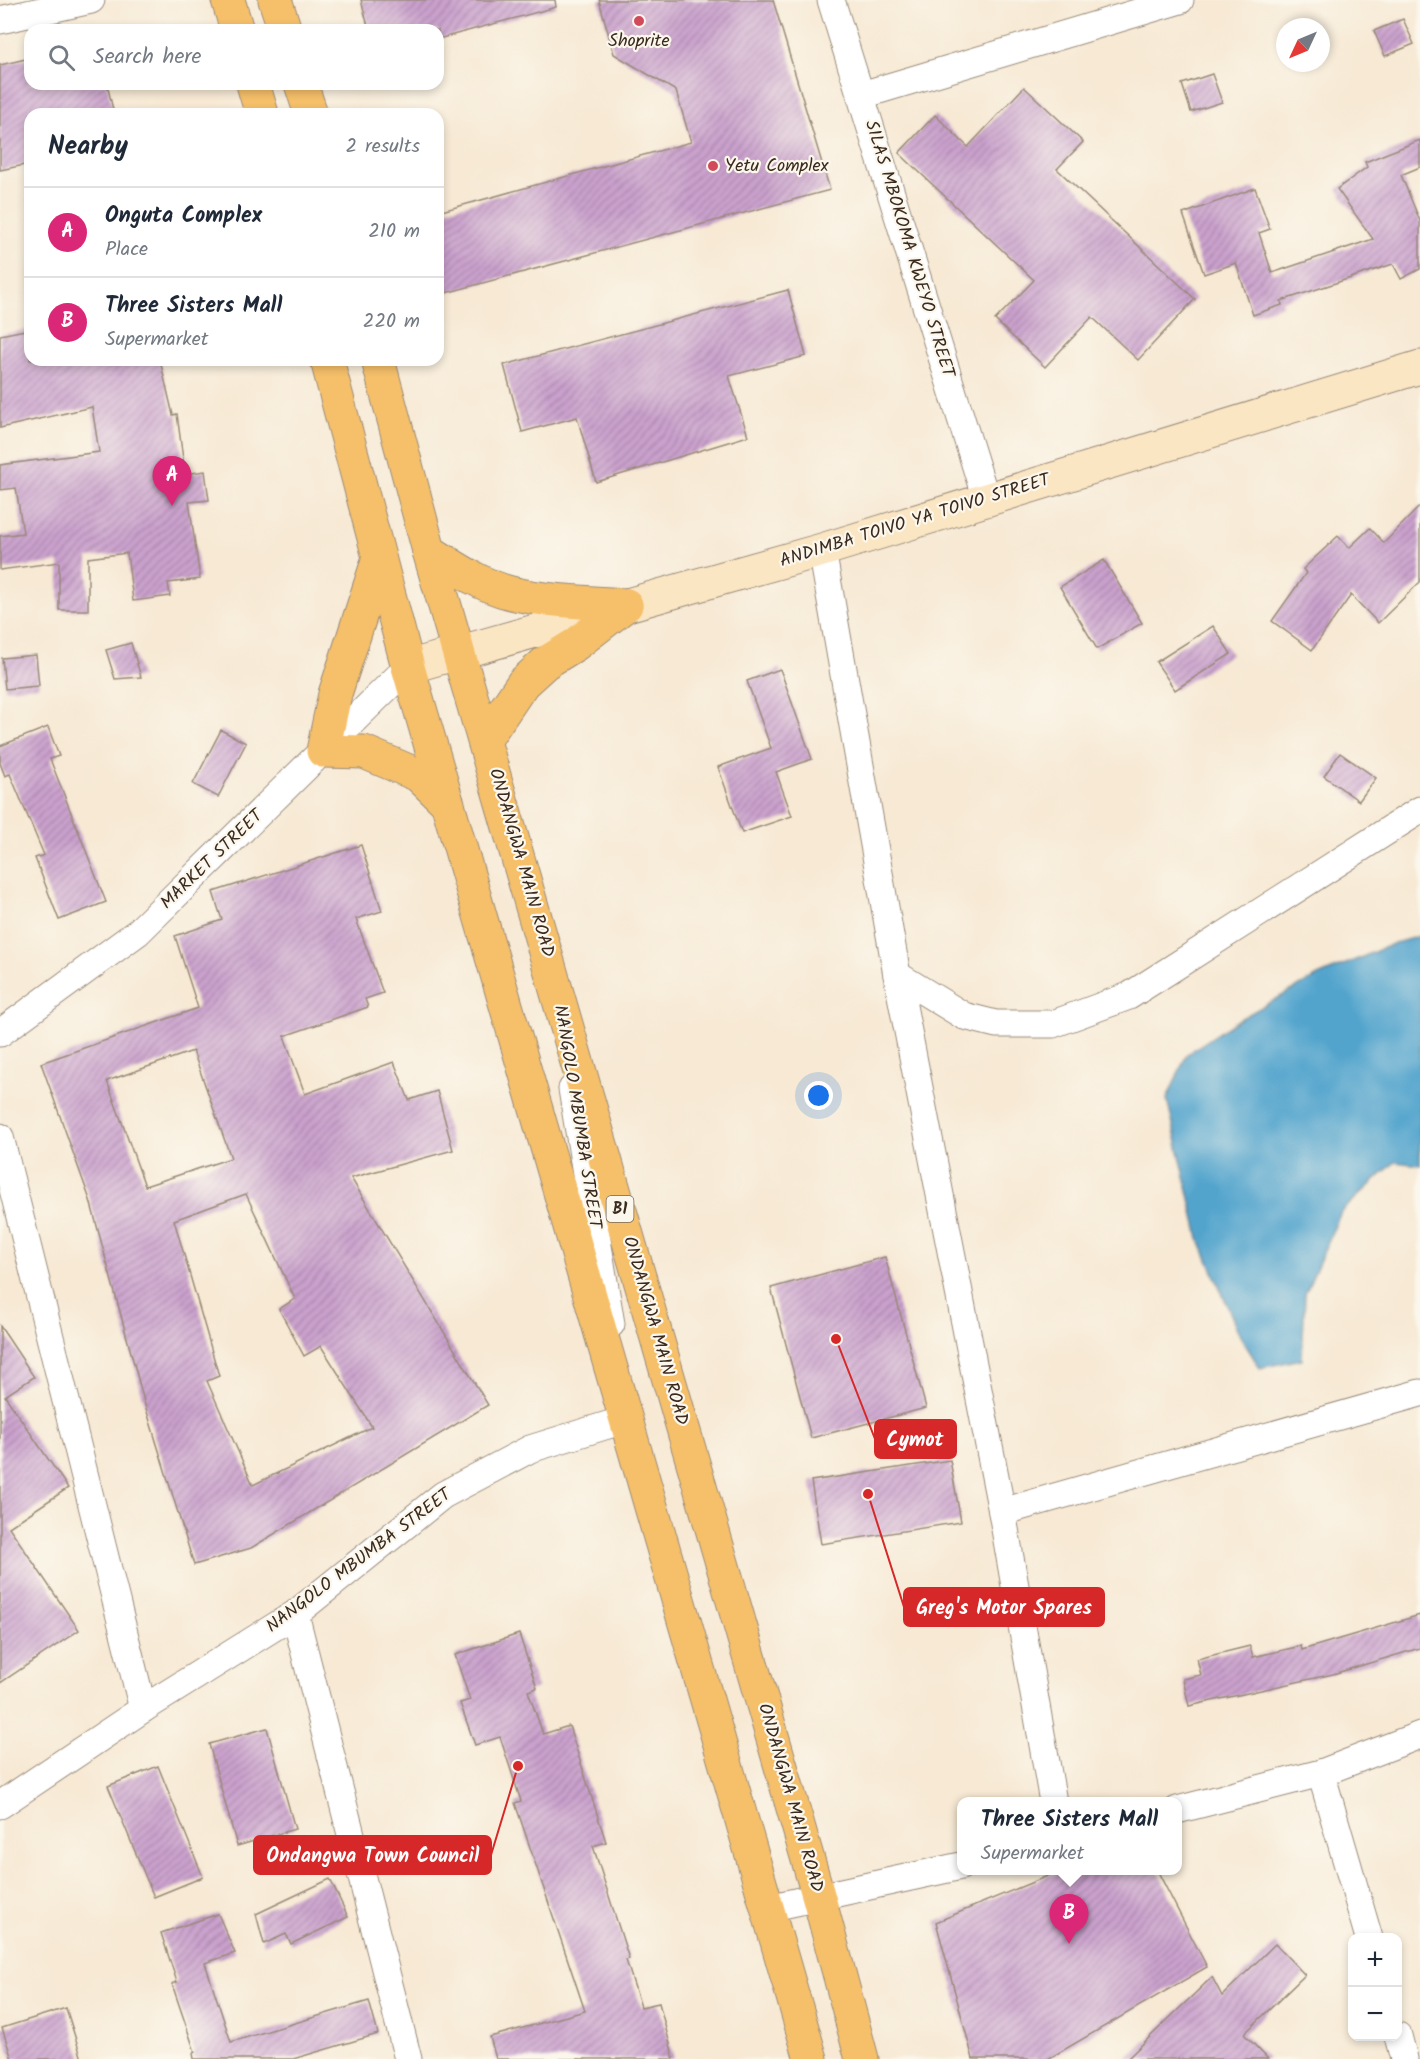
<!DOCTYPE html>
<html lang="en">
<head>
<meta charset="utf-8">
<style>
  :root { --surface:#fff; --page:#f6f6f7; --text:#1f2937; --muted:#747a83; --line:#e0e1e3; --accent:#db2777 }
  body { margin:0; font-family:Kalam,sans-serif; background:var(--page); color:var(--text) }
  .controls { position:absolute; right:18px; bottom:18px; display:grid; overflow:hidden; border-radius:12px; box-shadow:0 3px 9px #0003 }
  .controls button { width:54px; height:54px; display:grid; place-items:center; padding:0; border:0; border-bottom:2px solid var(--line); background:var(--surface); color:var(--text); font:30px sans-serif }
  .compass { position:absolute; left:1276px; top:18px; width:54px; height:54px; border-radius:50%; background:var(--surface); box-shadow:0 3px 9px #0003; rotate:226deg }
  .you { position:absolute; left:819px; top:1096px; width:21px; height:21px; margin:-15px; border:4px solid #fff; border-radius:50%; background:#1a73e8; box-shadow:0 0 0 9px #1a73e833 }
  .badge { display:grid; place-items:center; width:39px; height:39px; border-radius:50%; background:var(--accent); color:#fff; font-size:20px; font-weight:700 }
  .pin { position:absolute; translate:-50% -50px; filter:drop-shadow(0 2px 3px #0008) }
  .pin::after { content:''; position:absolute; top:32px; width:21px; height:18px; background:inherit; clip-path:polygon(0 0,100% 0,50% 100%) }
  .popup { position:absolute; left:957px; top:1797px; width:225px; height:78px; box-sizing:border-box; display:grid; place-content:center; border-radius:12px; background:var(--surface); filter:drop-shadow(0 2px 4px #0005); font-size:20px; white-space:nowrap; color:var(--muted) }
  .popup b { font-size:22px; color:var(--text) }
  .popup::after { content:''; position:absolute; left:50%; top:100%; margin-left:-12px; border:12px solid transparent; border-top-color:var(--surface) }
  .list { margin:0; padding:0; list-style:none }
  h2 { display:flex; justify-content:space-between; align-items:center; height:78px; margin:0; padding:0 24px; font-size:26px }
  h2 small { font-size:20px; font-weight:400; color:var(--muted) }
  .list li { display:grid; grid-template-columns:39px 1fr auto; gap:18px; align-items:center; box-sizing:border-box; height:90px; padding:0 24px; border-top:2px solid var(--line) }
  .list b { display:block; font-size:22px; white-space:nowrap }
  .list p { margin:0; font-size:20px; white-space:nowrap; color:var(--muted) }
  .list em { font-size:20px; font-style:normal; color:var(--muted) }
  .icon { flex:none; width:33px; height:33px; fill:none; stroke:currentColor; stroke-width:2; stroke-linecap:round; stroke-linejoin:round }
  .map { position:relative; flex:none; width:1420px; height:2059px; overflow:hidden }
  .search { position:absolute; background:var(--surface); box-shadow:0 3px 9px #0003; left:24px; top:24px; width:420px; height:66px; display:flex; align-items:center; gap:15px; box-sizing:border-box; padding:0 21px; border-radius:18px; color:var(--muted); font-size:22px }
  .panel { position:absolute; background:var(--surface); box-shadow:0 3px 9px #0003; left:24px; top:108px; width:420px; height:258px; border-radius:18px }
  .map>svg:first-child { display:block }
  .water { fill:#53a4cd; stroke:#476776; stroke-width:1.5 }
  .building { fill:url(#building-hatch); fill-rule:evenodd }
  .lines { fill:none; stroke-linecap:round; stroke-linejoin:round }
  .street-casing { stroke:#998a79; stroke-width:29 }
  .secondary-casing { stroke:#998a79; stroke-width:35 }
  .primary-casing { stroke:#998a79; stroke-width:35 }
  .street { stroke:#fff; stroke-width:27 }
  .secondary { stroke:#fbe6c4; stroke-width:33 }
  .primary { stroke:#f6c06b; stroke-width:33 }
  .poi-dot { fill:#d1495b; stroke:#fbf7ec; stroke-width:2 }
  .labels { text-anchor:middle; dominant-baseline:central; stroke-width:4.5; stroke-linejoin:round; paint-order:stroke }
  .shield { fill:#fbf7ec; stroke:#75685c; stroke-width:1.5 }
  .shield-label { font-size:16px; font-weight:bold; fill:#3b2a1e }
  .poi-label { font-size:18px; fill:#3b2a1e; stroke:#fbf7ec }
  .street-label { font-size:18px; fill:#3b2a1e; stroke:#fbf7ec }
  .leader { fill:none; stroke:#d62828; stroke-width:2 }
  .callout-dot { fill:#d62828; stroke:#fbf7ec; stroke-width:2 }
  .callout { fill:#d62828; stroke:#d62828; stroke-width:2 }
  .callout-label { font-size:20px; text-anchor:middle; font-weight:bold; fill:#fff }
</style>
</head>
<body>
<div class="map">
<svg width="1420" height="2059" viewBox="0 0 1420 2059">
  <defs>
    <pattern id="building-hatch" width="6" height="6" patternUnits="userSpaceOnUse" patternTransform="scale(1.5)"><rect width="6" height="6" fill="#cba2ce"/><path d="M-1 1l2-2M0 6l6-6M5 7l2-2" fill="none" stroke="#a684a7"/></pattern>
  </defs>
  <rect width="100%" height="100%" fill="#fbf7ec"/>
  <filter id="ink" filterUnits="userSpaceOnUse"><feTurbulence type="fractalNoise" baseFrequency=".0167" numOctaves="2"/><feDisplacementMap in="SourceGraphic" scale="12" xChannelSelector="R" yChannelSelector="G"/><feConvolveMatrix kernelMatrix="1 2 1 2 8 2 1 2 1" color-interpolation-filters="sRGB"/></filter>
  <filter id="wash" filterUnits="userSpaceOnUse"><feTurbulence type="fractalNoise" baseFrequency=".008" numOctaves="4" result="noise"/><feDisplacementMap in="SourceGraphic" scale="24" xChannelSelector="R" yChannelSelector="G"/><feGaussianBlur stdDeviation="1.35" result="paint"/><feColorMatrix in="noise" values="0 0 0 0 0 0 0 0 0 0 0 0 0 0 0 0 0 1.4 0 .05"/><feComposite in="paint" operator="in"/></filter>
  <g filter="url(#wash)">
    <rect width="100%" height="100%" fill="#f7e9d4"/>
    <polygon class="water" points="1420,936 1420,1165 1395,1162 1341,1212 1305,1294 1302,1359 1260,1368 1240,1336 1199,1238 1167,1099 1187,1054 1238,1020 1318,976 1395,943"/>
    <g id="blocks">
      <g class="building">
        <polygon points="361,0 555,0 556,7 438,39 438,30 369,30"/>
        <polygon points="599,0 773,0 830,190 438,295 438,212 691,142 676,91 614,54"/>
        <polygon points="1403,19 1414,44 1385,56 1374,31"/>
        <polygon points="30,58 30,84 107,84 114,114 30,114 30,164 0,170 0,65"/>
        <polygon points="1212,74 1222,102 1191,112 1182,84"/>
        <polygon points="1024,87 1083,142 1057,169 1195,299 1138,360 1092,317 1045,367 995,320 1034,280 899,153 935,115 968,147"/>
        <polygon points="1420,140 1420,167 1401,175 1420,221 1420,269 1401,279 1393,264 1281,301 1282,305 1253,315 1236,263 1204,274 1183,214 1255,188 1270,229 1259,233 1272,273 1373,239 1337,189 1367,167 1365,162"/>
        <polygon points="788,290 806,356 729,376 748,436 596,482 577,417 522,432 504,365"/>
        <polygon points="30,329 30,360 160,360 173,415 177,414 185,474 205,471 209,500 189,502 200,579 168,583 170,596 133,601 127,553 88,558 88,610 59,610 59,562 0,570 0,536 23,533 16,488 0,490 0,465 99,452 92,407 0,428 0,335"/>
        <polygon points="1420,506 1420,582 1378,623 1351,595 1312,650 1272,621 1306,573 1303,569 1338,536 1349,548 1370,528 1384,543"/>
        <polygon points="1104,560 1142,623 1097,649 1060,587"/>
        <polygon points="1213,626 1231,654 1175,690 1156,662"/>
        <polygon points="131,643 141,677 115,679 106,650"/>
        <polygon points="36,655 39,686 5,689 2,658"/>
        <polygon points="780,669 812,759 776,772 792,816 742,833 718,767 771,748 747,681"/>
        <polygon points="48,727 59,756 50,759 106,902 59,920 35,858 44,855 10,774 5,776 0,763 0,746"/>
        <polygon points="221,730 246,743 218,797 193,784"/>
        <polygon points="1340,753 1376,778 1359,801 1324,776"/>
        <path d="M 361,845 L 382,911 L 356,919 L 383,993 L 365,999 L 368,1007 L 284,1036 L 305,1094 L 394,1062 L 409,1100 L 437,1091 L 453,1150 L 351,1178 L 488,1405 L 251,1548 L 194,1565 L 145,1405 L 90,1200 L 41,1063 L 198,1008 L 175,936 L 222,920 L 213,892 ZM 193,1051 L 231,1158 L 145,1186 L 107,1081 ZM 246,1194 L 295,1299 L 279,1309 L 304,1356 L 321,1346 L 372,1427 L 253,1485 L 207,1381 L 219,1376 L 174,1220 Z"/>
        <polygon points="885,1257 926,1408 811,1438 771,1288"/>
        <polygon points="0,1326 34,1377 5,1396 68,1488 9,1527 79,1630 0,1683"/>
        <polygon points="950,1460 961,1522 821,1544 811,1481"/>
        <polygon points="1420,1615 1420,1648 1333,1674 1189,1706 1183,1679 1201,1675 1197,1659 1250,1646 1253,1657 1301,1646 1302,1650"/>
        <polygon points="519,1634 537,1688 528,1691 543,1734 569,1726 606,1842 593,1846 629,1959 626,1960 641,2007 659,2003 674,2059 496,2059 490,2037 585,2011 515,1803 521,1801 500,1737 475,1745 460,1703 470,1700 455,1655"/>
        <polygon points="267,1728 295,1829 237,1846 209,1744"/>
        <polygon points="158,1766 203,1877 154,1897 108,1786"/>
        <polygon points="1062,1870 1157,1870 1207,1967 1048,2059 973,2059 936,1922"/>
        <polygon points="330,1879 348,1917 291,1944 286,1934 264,1944 256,1914"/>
        <polygon points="218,1914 235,1953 205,1963 231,2042 369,2001 378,2034 293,2059 194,2059 193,2053 195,2052 172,1984 177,1982 161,1933"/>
        <polygon points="1275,1944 1305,1975 1244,2034 1268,2059 1127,2059 1212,1977 1222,1996"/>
        <polygon points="66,2008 82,2059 12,2059 2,2028"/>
      </g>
    </g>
  </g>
  <g filter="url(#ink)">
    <use href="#blocks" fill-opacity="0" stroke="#998a79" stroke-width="1.5"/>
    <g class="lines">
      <defs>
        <g id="street">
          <polyline points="831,0 986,499"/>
          <polyline points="0,20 91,0"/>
          <polyline points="862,95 1180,0"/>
          <polyline points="822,550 897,975 1002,1512 1053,1802"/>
          <polyline points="897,975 964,1016 996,1024 1053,1024 1129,996 1420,810"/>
          <polyline points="0,1033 138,932 408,667"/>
          <polyline points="572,1089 611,1324"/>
          <polyline points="0,1137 143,1709"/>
          <polyline points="1002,1512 1420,1393"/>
          <polyline points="295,1614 408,2059"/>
          <polyline points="0,1805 143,1709 295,1614 443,1495 530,1449 627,1419 623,1400"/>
          <polyline points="1177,1810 1321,1773"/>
          <polyline points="768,1908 961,1866"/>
          <polyline points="1369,1938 1321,1773 1420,1735"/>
          <polyline points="1398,2036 1404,2059"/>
        </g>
        <polyline id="secondary" points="408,667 822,550 1420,367"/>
        <g id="primary">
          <polyline points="228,0 237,30"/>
          <polyline points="275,0 285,30"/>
          <polyline points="253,84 262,114"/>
          <polyline points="301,84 311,114"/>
          <polyline points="327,360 408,667 811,2059"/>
          <polyline points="378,360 429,551 819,1898 862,2059"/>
          <path d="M 429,551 C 454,567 482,586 511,593 C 548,602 588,602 626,605"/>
          <polyline points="379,558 335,694 323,751 364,752 418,775 448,804"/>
          <polyline points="485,739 523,683 545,663 576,644 626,605"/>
        </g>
      </defs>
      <use href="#street" class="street-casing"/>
      <use href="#secondary" class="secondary-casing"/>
      <use href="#primary" class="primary-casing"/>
      <use href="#street" class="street"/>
      <use href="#secondary" class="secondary"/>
      <use href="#primary" class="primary"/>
    </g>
  </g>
  <g class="poi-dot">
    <circle cx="639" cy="21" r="6"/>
    <circle cx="713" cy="166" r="6"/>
  </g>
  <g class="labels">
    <rect class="shield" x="606.5" y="1196" width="27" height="26" rx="4.5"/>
    <g class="shield-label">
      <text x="620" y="1209">B1</text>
    </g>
    <g class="poi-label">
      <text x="639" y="41">Shoprite</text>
      <text x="725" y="166" text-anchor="start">Yetu Complex</text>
    </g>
    <g class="street-label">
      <text transform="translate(909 249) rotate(73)">SILAS MBOKOMA KWEYO STREET</text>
      <text transform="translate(915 521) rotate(-17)">ANDIMBA TOIVO YA TOIVO STREET</text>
      <text transform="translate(212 860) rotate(-44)">MARKET STREET</text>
      <text transform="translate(521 863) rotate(74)">ONDANGWA MAIN ROAD</text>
      <text transform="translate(577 1117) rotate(81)">NANGOLO MBUMBA STREET</text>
      <text transform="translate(655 1331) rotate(74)">ONDANGWA MAIN ROAD</text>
      <text transform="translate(359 1561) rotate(-37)">NANGOLO MBUMBA STREET</text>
      <text transform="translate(790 1798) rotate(74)">ONDANGWA MAIN ROAD</text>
    </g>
  </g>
  <path class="leader" d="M836 1339L875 1439M868 1494L904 1607M518 1766L491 1855"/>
  <g class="callout-dot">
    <circle cx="836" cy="1339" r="6"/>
    <circle cx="868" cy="1494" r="6"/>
    <circle cx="518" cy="1766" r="6"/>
  </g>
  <g class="callout">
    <rect x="875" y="1420" width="81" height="38" rx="6"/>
    <rect x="904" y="1588" width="200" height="38" rx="6"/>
    <rect x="254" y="1836" width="237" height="38" rx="6"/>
  </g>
  <g class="callout-label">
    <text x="915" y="1446">Cymot</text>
    <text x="1004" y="1614">Greg's Motor Spares</text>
    <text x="373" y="1862">Ondangwa Town Council</text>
  </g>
</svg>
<div class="controls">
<button>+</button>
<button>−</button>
</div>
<svg class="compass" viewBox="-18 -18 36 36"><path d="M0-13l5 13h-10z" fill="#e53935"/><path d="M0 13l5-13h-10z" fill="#747a83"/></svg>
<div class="you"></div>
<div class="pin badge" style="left:172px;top:506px">A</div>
<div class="pin badge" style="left:1069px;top:1944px">B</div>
<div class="popup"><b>Three Sisters Mall</b>Supermarket</div>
<div class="search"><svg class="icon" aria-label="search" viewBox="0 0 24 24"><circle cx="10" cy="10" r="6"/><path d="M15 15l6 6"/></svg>Search here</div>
<section class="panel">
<h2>Nearby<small>2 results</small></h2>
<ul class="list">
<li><span class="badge">A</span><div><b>Onguta Complex</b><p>Place</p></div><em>210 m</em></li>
<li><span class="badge">B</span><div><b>Three Sisters Mall</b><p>Supermarket</p></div><em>220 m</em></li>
</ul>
</section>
</div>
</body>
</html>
